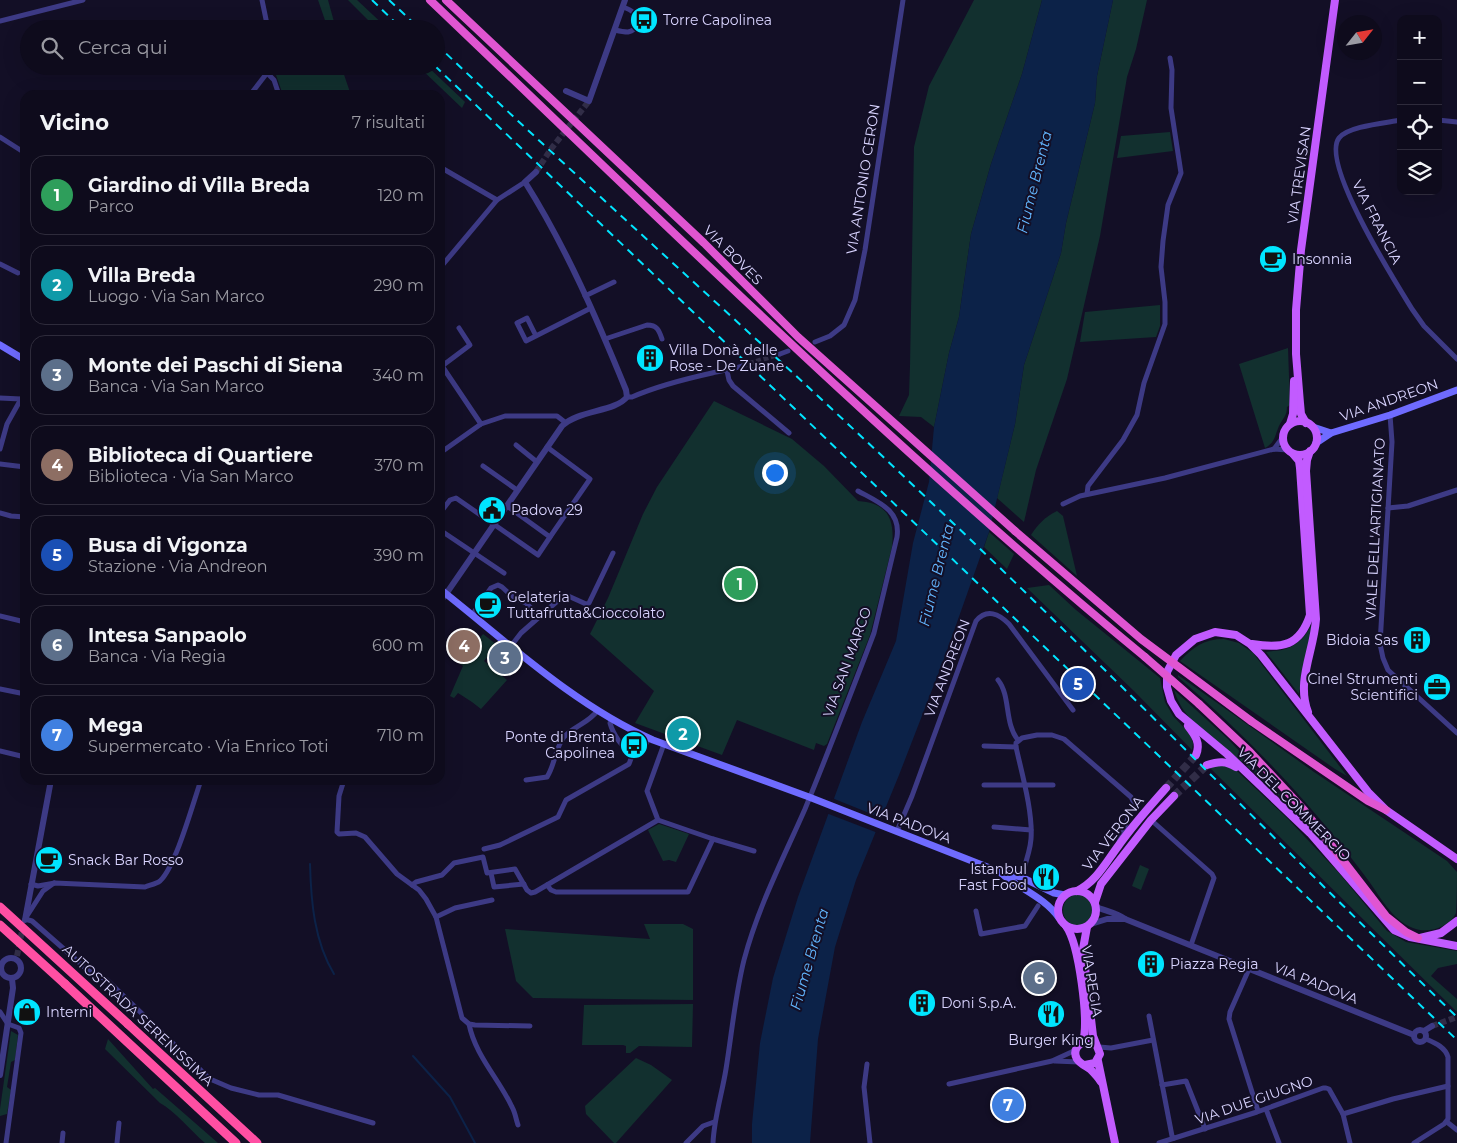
<!DOCTYPE html>
<html lang="it">
<head>
<meta charset="utf-8">
<style>
  :root { --surface:#0e0b1c; --page:#1c1929; --text:#f1f3f6; --muted:#9b9ba3; --line:#2e2b3b; --accent:#00e5ff }
  body { margin:0; font-family:Montserrat,sans-serif; background:var(--page); color:var(--text) }
  .controls { position:absolute; right:15px; top:15px; display:grid; overflow:hidden; border-radius:10px; box-shadow:0 5px 20px #0002 }
  .controls button { width:45px; height:45px; display:grid; place-items:center; padding:0; border:0; border-bottom:1px solid var(--line); background:var(--surface); color:var(--text); font:25px sans-serif }
  .compass { position:absolute; left:1337px; top:15px; width:45px; height:45px; border-radius:50%; background:var(--surface); box-shadow:0 5px 20px #0002; rotate:59deg }
  .you { position:absolute; left:774px; top:472px; width:18px; height:18px; margin:-12px; border:4px solid #fff; border-radius:50%; background:#1a73e8; box-shadow:0 0 0 8px #1a73e833 }
  .badge { display:grid; place-items:center; width:32px; height:32px; border-radius:50%; background:var(--accent); color:#fff; font-size:16px; font-weight:700 }
  .pin { position:absolute; translate:-50% -50%; border:2px solid #fff; box-shadow:0 1px 5px #0006 }
  .list { margin:0; padding:0; list-style:none }
  h2 { display:flex; justify-content:space-between; align-items:center; height:65px; margin:0; padding:0 20px; font-size:21px }
  h2 small { font-size:16px; font-weight:400; color:var(--muted) }
  .list li { display:grid; grid-template-columns:32px 1fr auto; gap:15px; align-items:center; box-sizing:border-box; height:80px; margin:0 10px 10px; padding:0 10px; border:1px solid var(--line); border-radius:15px }
  .list b { display:block; font-size:19px; white-space:nowrap }
  .list p { margin:0; font-size:16px; white-space:nowrap; color:var(--muted) }
  .list em { font-size:16px; font-style:normal; color:var(--muted) }
  .icon { flex:none; width:28px; height:28px; fill:none; stroke:currentColor; stroke-width:2; stroke-linecap:round; stroke-linejoin:round }
  .map { position:relative; flex:none; width:1457px; height:1143px; overflow:hidden }
  .search { position:absolute; background:var(--surface); box-shadow:0 5px 20px #0002; left:20px; top:20px; width:425px; height:55px; display:flex; align-items:center; gap:12px; box-sizing:border-box; padding:0 18px; border-radius:28px; color:var(--muted); font-size:19px }
  .panel { position:absolute; background:var(--surface); box-shadow:0 5px 20px #0002; left:20px; top:90px; width:425px; height:695px; border-radius:15px }
  .map>svg:first-child { display:block }
  .green { fill:#12302f }
  .water { fill:#0c2248 }
  .pier { fill:#130f26 }
  .lines { fill:none; stroke-linecap:round; stroke-linejoin:round }
  .stream { stroke:#0c2248; stroke-width:2 }
  .minor-tunnel { stroke:#312d47; stroke-width:5; stroke-dasharray:5 2.5; stroke-linecap:butt }
  .tertiary-tunnel { stroke:#312d47; stroke-width:6; stroke-dasharray:6 3; stroke-linecap:butt }
  .primary-tunnel { stroke:#312d47; stroke-width:8; stroke-dasharray:8 4; stroke-linecap:butt }
  .minor { stroke:#3d3a85; stroke-width:5 }
  .tertiary { stroke:#3d3a85; stroke-width:6 }
  .secondary { stroke:#6f6bff; stroke-width:7 }
  .primary { stroke:#c25bff; stroke-width:8 }
  .trunk { stroke:#e055d1; stroke-width:8 }
  .motorway { stroke:#ff4fa3; stroke-width:9 }
  .rail { stroke:#00e5ff; stroke-width:2; stroke-dasharray:8 6; stroke-linecap:butt }
  .trunk-bridge { stroke:#e055d1; stroke-width:8 }
  .motorway-bridge { stroke:#ff4fa3; stroke-width:9 }
  .labels { text-anchor:middle; dominant-baseline:central; stroke-width:4; stroke-linejoin:round; paint-order:stroke }
  .poi-label { font-size:14px; fill:#d9d4ff; stroke:#130f26; text-anchor:start }
  .street-label { font-size:14px; fill:#d9d4ff; stroke:#130f26 }
  .water-label { font-size:15px; font-style:italic; fill:#62b6ff; stroke:#130f26 }
</style>
</head>
<body>
<div class="map">
<svg width="1457" height="1143" viewBox="0 0 1457 1143">
  <rect width="100%" height="100%" fill="#130f26"/>
  <g class="green">
    <polygon points="318,0 328,0 336,29 328,29"/>
    <polygon points="348,0 357,0 388,29 377,29"/>
    <polygon points="974,0 1042,0 1022,74 991,164 971,234 959,317 949,353 934,427 921,417 899,416 909,395 910,366 914,147 929,86"/>
    <polygon points="1113,0 1147,0 1136,49 1127,77 1100,236 1067,379 1036,470 1024,522 997,498 1015,424 1024,365 1061,253 1066,223 1095,103 1097,76"/>
    <polygon points="312,66 341,66 351,95 283,95 276,75"/>
    <polygon points="418,66 427,66 463,100 465,102 462,108"/>
    <polygon points="1170,132 1173,151 1117,158 1121,136"/>
    <polygon points="1160,305 1160,326 1156,337 1080,342 1085,312"/>
    <path d="M 1288,348 L 1290,405 L 1287,407 C 1287,416 1283,418 1279,426 C 1275,435 1275,443 1265,448 L 1239,364 Z"/>
    <path d="M 714,401 L 792,439 L 824,466 L 858,501 C 888,503 895,519 892,547 L 870,635 L 827,744 L 824,746 L 816,743 L 814,750 L 737,720 L 722,755 L 635,723 L 654,691 L 590,634 L 608,598 L 643,514 L 657,487 Z"/>
    <path d="M 1057,511 L 1063,516 L 1077,576 L 1031,535 C 1038,524 1045,517 1057,511 Z"/>
    <polygon points="989,532 1014,554 1007,569 984,547"/>
    <polygon points="1049,585 1076,610 1160,678 1165,702 1173,716 1191,735 1193,743 1192,750 1134,691 1027,588"/>
    <path d="M 1313,622 L 1313,628 L 1303,669 L 1299,694 L 1266,652 C 1271,651 1277,651 1282,650 C 1298,646 1306,636 1313,622 Z"/>
    <polygon points="483,634 497,645 484,661 507,680 481,709 472,702 458,693 454,698 450,696 463,666 459,663"/>
    <path d="M 1224,639 L 1239,643 L 1253,653 L 1347,776 L 1335,769 L 1180,661 C 1193,647 1204,639 1224,639 Z"/>
    <path d="M 1178,675 L 1314,772 L 1447,861 L 1457,872 C 1457,881 1457,906 1456,913 C 1449,928 1427,934 1413,928 C 1391,920 1379,894 1365,876 C 1310,802 1248,737 1178,677 Z"/>
    <path d="M 1174,690 L 1228,739 L 1315,832 C 1291,808 1268,784 1242,762 C 1217,740 1184,724 1174,690 Z"/>
    <polygon points="1223,765 1235,769 1288,819 1339,873 1387,931 1406,942 1457,951 1457,964 1438,968 1431,976 1457,999 1457,1012 1209,767"/>
    <polygon points="659,824 689,834 676,862 669,860 663,861 648,830"/>
    <polygon points="1140,865 1149,869 1141,890 1132,886"/>
    <circle cx="1079" cy="910" r="16"/>
    <polygon points="644,924 683,924 693,929 693,1000 533,998 516,981 505,929 650,939"/>
    <polygon points="693,1004 692,1047 639,1046 630,1053 626,1053 626,1046 623,1045 582,1045 584,1005"/>
    <polygon points="11,1031 18,1035 15,1060 11,1062 7,1087 11,1090 7,1114 0,1116 0,1109"/>
    <path d="M 108,1039 L 153,1089 L 155,1088 L 218,1143 L 205,1143 C 191,1131 175,1111 160,1103 L 105,1049 Z"/>
    <polygon points="636,1058 651,1065 672,1080 616,1143 614,1143 586,1114 585,1106"/>
  </g>
  <polygon class="water" points="1042,0 1113,0 1097,76 1095,103 1066,223 1061,253 1024,365 1015,424 989,532 944,659 899,775 856,880 835,947 818,1039 810,1143 752,1143 752,1124 760,1043 773,978 798,897 862,722 896,641 913,543 929,482 934,427 949,353 959,317 971,234 991,164 1022,74"/>
  <polygon class="pier" points="832,798 884,819 878,833 826,813"/>
  <g class="lines">
    <g class="stream">
      <path d="M 310,864 C 311,901 314,941 334,974"/>
      <polyline points="413,1056 450,1097 475,1143"/>
    </g>
    <polyline class="minor-tunnel" points="742,366 780,354"/>
    <g class="tertiary-tunnel">
      <polyline points="536,172 551,149 589,101"/>
      <polyline points="17,956 23,926"/>
      <polyline points="1432,1026 1457,1017"/>
    </g>
    <g class="primary-tunnel">
      <polyline points="1166,788 1196,755"/>
      <polyline points="1174,796 1207,765"/>
    </g>
    <g class="minor">
      <polyline points="262,0 268,29"/>
      <polyline points="0,21 83,0"/>
      <path d="M 615,30 C 619,31 623,32 628,32 C 637,30 642,20 634,13 C 631,10 626,8 623,7"/>
      <polyline points="267,73 274,80 279,95"/>
      <polyline points="250,95 267,73 268,66"/>
      <path d="M 1401,120 C 1386,123 1348,126 1339,138 C 1320,163 1396,283 1412,309 L 1424,326 L 1457,359"/>
      <polyline points="1438,120 1457,122"/>
      <polyline points="0,137 25,153"/>
      <polyline points="440,167 497,200"/>
      <polyline points="0,264 18,273"/>
      <polyline points="440,268 497,200 525,182"/>
      <polyline points="585,296 614,282"/>
      <polyline points="536,336 527,318 517,323 526,341 591,308"/>
      <path d="M 605,339 L 647,325 C 657,325 659,330 662,339"/>
      <polyline points="815,342 830,336 844,325 855,300 865,250 903,0"/>
      <polyline points="780,354 788,351"/>
      <polyline points="440,363 481,424"/>
      <polyline points="442,366 470,345 459,328"/>
      <polyline points="727,371 729,380 733,386 789,433"/>
      <path d="M 627,397 L 632,397 C 657,386 685,379 712,373 C 722,370 732,370 742,366"/>
      <polyline points="0,398 21,399"/>
      <polyline points="1390,415 1392,442 1380,644 1383,658 1388,670 1457,733"/>
      <polyline points="516,445 537,462"/>
      <polyline points="0,449 7,424 21,399 25,399"/>
      <polyline points="1274,449 1283,437"/>
      <polyline points="440,453 481,424 505,416 557,416 566,423"/>
      <polyline points="0,464 25,467"/>
      <polyline points="483,466 517,490"/>
      <polyline points="1087,494 1088,486 1123,440 1137,415 1144,383 1165,324 1165,302 1161,267 1163,241 1168,205 1181,173 1171,108 1172,70 1170,58"/>
      <polyline points="1063,504 1080,496 1165,478 1274,449 1288,450"/>
      <polyline points="507,506 550,537 590,479 547,447"/>
      <polyline points="1388,508 1408,506 1457,490"/>
      <polyline points="0,513 11,516 25,517"/>
      <polyline points="440,513 450,500 456,498 538,555 550,537"/>
      <polyline points="440,530 504,573"/>
      <polyline points="440,603 446,594"/>
      <polyline points="472,615 491,588 498,585 502,587 514,598 526,603 539,616"/>
      <polyline points="0,616 25,622"/>
      <polyline points="511,646 521,633 562,597 566,595 586,604 589,603 613,553"/>
      <path d="M 998,680 C 1011,696 1004,723 1018,740"/>
      <polyline points="0,689 25,694"/>
      <path d="M 613,719 L 610,723 C 613,734 623,750 633,753"/>
      <polyline points="984,746 1016,747"/>
      <polyline points="0,751 25,757"/>
      <polyline points="344,780 339,796 337,832 339,834 356,833 365,837 397,874 419,890 426,899 436,917 462,1018 469,1024 475,1025 530,1026"/>
      <path d="M 526,780 L 547,777 C 555,765 555,748 564,737 C 574,726 589,723 598,710"/>
      <polyline points="984,785 1053,785"/>
      <polyline points="1151,820 1212,874 1214,878 1191,945"/>
      <polyline points="994,827 1031,830"/>
      <path d="M 897,831 L 912,796 L 976,621 C 987,608 999,614 1009,624 L 1073,710"/>
      <polyline points="713,839 754,851"/>
      <polyline points="484,849 500,845 558,817 566,800 629,764 633,753 646,744 649,738"/>
      <polyline points="491,873 494,887 524,884"/>
      <path d="M 1021,877 C 1025,865 1030,852 1031,839 C 1033,812 1022,774 1016,747 L 1016,743 L 1022,738 L 1037,735 L 1052,735 L 1064,739 L 1131,797 L 1134,803 L 1119,842"/>
      <polyline points="54,883 43,891 25,919 32,921 89,971 107,980 210,1079 231,1088 259,1095 278,1095 373,1123"/>
      <path d="M 31,884 L 38,886 L 55,883 L 145,887 C 150,885 156,884 160,881 C 176,866 193,803 201,780"/>
      <polyline points="412,885 416,882 442,875 454,863 483,857 487,873 515,869 527,890 531,893 535,892 658,820 647,791 664,744"/>
      <polyline points="547,885 551,890 556,892 688,892 713,839 658,820"/>
      <polyline points="976,911 981,934 1025,926 1038,906"/>
      <polyline points="436,917 455,908 492,900"/>
      <polyline points="1249,969 1230,1012 1229,1019 1258,1111"/>
      <polyline points="0,1012 8,1024 19,1028 21,1033 6,1143"/>
      <polyline points="1149,1016 1172,1136 1174,1138"/>
      <path d="M 469,1024 C 475,1055 499,1079 512,1107 C 515,1112 516,1119 518,1125"/>
      <polyline points="1099,1047 1111,1048 1153,1040"/>
      <polyline points="1055,1061 1079,1062"/>
      <polyline points="867,1064 864,1087 870,1143"/>
      <polyline points="949,1084 1052,1061 1076,1050"/>
      <polyline points="1162,1085 1186,1081 1205,1129"/>
      <polyline points="1266,1109 1279,1143"/>
      <polyline points="1343,1114 1350,1143"/>
      <polyline points="1447,1122 1457,1130"/>
      <polyline points="62,1143 63,1133"/>
      <polyline points="117,1143 119,1123"/>
      <polyline points="686,1143 703,1126 714,1122"/>
      <path d="M 713,1143 C 714,1118 722,1094 726,1069 C 732,1032 735,996 744,960 C 758,907 783,859 805,809 C 826,758 846,706 866,654 L 874,633 L 897,537 C 901,510 878,502 858,491"/>
      <polyline points="1159,1143 1257,1112 1323,1088 1326,1088 1329,1089 1343,1114 1393,1099 1448,1086"/>
      <path d="M 1414,1143 L 1444,1124 L 1448,1119 L 1448,1057 C 1445,1047 1435,1043 1426,1039"/>
    </g>
    <g class="tertiary">
      <polyline points="566,91 589,101 625,0"/>
      <path d="M 446,594 L 562,426 C 578,410 615,412 627,397 L 626,390 C 597,319 566,247 525,182 L 536,172"/>
      <path d="M 1096,907 C 1106,911 1117,913 1125,919 L 1414,1035"/>
      <polyline points="25,920 51,780"/>
      <polyline points="1091,924 1107,919 1125,919"/>
      <circle cx="11" cy="968" r="10"/>
      <circle cx="1420" cy="1036" r="6"/>
      <polyline points="1424,1031 1432,1026"/>
      <polyline points="0,1075 13,988 12,979"/>
    </g>
    <g class="secondary">
      <polyline points="0,345 25,360"/>
      <polyline points="1313,427 1331,433"/>
      <polyline points="1316,443 1331,433 1390,415 1457,390"/>
      <path d="M 440,589 C 507,642 575,706 653,740 L 809,797 L 1000,872 L 1021,877 L 1054,893 L 1065,895"/>
      <path d="M 1002,874 C 1022,890 1045,898 1059,918"/>
    </g>
    <g class="primary">
      <circle cx="1300" cy="438" r="17"/>
      <polyline points="1306,423 1301,414 1300,403 1296,354 1296,310 1301,250 1335,0"/>
      <polyline points="1290,424 1293,414 1294,381"/>
      <path d="M 1252,644 C 1282,649 1300,646 1310,615 L 1300,468 L 1299,461 L 1293,454"/>
      <path d="M 1308,712 C 1296,681 1314,651 1316,619 L 1306,471 L 1307,460 L 1310,451"/>
      <path d="M 1188,726 C 1195,735 1201,743 1196,755"/>
      <path d="M 1207,765 C 1219,761 1226,761 1236,767"/>
      <polyline points="1457,859 1386,810 1368,792 1261,655 1250,644 1236,635 1215,632 1195,639 1176,655 1167,672 1167,687 1171,701 1179,714 1227,754 1310,833 1394,930 1410,937 1457,946"/>
      <circle cx="1077" cy="910" r="19"/>
      <path d="M 1077,891 C 1097,881 1106,862 1119,845 C 1133,825 1150,806 1166,788"/>
      <polyline points="1095,902 1101,884 1151,820 1174,796"/>
      <path d="M 1066,926 C 1079,944 1089,1020 1083,1042"/>
      <polyline points="1420,938 1441,933 1457,921"/>
      <path d="M 1088,1041 C 1079,1042 1072,1050 1077,1059 C 1080,1064 1086,1066 1090,1069 C 1094,1073 1098,1077 1101,1082"/>
      <polyline points="1098,1061 1115,1143"/>
      <polyline points="1085,1065 1095,1063 1100,1054 1093,1036 1084,959 1083,949 1087,927"/>
    </g>
    <g class="trunk">
      <path d="M 430,0 C 664,223 895,451 1145,657"/>
      <polyline points="446,0 704,243 798,337 1015,531"/>
      <polyline points="1199,704 1250,752 1304,810 1386,916 1406,932 1418,938"/>
      <polyline points="1251,721 1368,801 1386,810"/>
    </g>
    <g class="motorway">
      <polyline points="65,984 236,1143"/>
      <polyline points="128,1024 257,1143"/>
    </g>
    <g class="rail">
      <polyline points="372,0 402,29"/>
      <polyline points="389,0 420,29"/>
      <path d="M 436,44 C 594,194 757,337 915,487 C 1099,660 1275,841 1457,1017"/>
      <polyline points="435,66 1457,1040"/>
    </g>
    <g class="trunk-bridge">
      <polyline points="1015,531 1141,639 1251,721"/>
      <polyline points="1145,657 1199,704"/>
    </g>
    <g class="motorway-bridge">
      <polyline points="0,907 128,1024"/>
      <polyline points="0,925 65,984"/>
    </g>
  </g>
  <defs>
    <symbol id="bus-disc" viewBox="-11 -11 22 22"><circle r="9.5" fill="#00e5ff" stroke="#130f26"/><path d="M-5-6H5V4H4V6H2V4H-2V6H-4V4H-5ZM-3.5-4V0h7V-4ZM-3.5 1.2v1.5H-2V1.2ZM2 1.2v1.5H3.5V1.2Z" fill="#111"/></symbol>
    <symbol id="cafe-disc" viewBox="-11 -11 22 22"><circle r="9.5" fill="#00e5ff" stroke="#130f26"/><path d="M-5.5-4.5H6V0H3Q3 3.5 0 3.5H-2.5Q-5.5 3.5-5.5 0ZM3-3.2v2h1.7v-2ZM-6 4.5H4V6H-6Z" fill="#111"/></symbol>
    <symbol id="building-disc" viewBox="-11 -11 22 22"><circle r="9.5" fill="#00e5ff" stroke="#130f26"/><path d="M-4-6H4V6H1V3H-1V6H-4ZM-2.5-4.3h1.7v1.8h-1.7ZM.8-4.3h1.7v1.8H.8ZM-2.5-1h1.7V.8h-1.7ZM.8-1h1.7V.8H.8Z" fill="#111"/></symbol>
    <symbol id="civic-disc" viewBox="-11 -11 22 22"><circle r="9.5" fill="#00e5ff" stroke="#130f26"/><path d="M-.6-6.5H3V-4.5H.6V-3L4-1V1h2V6H-6V1h2V-1L-.6-3ZM-1.2 2.5V6h2.4V2.5Z" fill="#111"/></symbol>
    <symbol id="office-disc" viewBox="-11 -11 22 22"><circle r="9.5" fill="#00e5ff" stroke="#130f26"/><path d="M-6-3h4V-5.5h4V-3h4V5H-6ZM-1-4.5V-3h2v-1.5ZM-6 0V1H6V0Z" fill="#111"/></symbol>
    <symbol id="restaurant-disc" viewBox="-11 -11 22 22"><circle r="9.5" fill="#00e5ff" stroke="#130f26"/><path d="M-5-6h1v4h1v-4h1v4h1v-4h1v5L-1.5 .5V6h-2V.5L-5-1ZM5-6V6H3V1.5H1.5Q1.5-4 5-6Z" fill="#111"/></symbol>
    <symbol id="shop-disc" viewBox="-11 -11 22 22"><circle r="9.5" fill="#00e5ff" stroke="#130f26"/><path d="M-5-2.5h2.3a2.7 3.5 0 0 1 5.4 0H5L5.5 6h-11ZM-1.5-2.5h3a1.5 2.3 0 0 0-3 0Z" fill="#111"/></symbol>
  </defs>
  <g fill-rule="evenodd">
    <use href="#bus-disc" x="628" y="4" width="32" height="32"/>
    <use href="#cafe-disc" x="1257" y="243" width="32" height="32"/>
    <use href="#building-disc" x="634" y="342" width="32" height="32"/>
    <use href="#civic-disc" x="476" y="494" width="32" height="32"/>
    <use href="#cafe-disc" x="472" y="589" width="32" height="32"/>
    <use href="#building-disc" x="1401" y="624" width="32" height="32"/>
    <use href="#office-disc" x="1421" y="671" width="32" height="32"/>
    <use href="#bus-disc" x="618" y="729" width="32" height="32"/>
    <use href="#cafe-disc" x="33" y="844" width="32" height="32"/>
    <use href="#restaurant-disc" x="1030" y="861" width="32" height="32"/>
    <use href="#building-disc" x="1135" y="948" width="32" height="32"/>
    <use href="#building-disc" x="906" y="987" width="32" height="32"/>
    <use href="#shop-disc" x="11" y="996" width="32" height="32"/>
    <use href="#restaurant-disc" x="1035" y="998" width="32" height="32"/>
  </g>
  <g class="labels">
    <g class="poi-label">
      <text x="663" y="20">Torre Capolinea</text>
      <text x="1292" y="259">Insonnia</text>
      <text x="669" y="350">Villa Donà delle<tspan x="669" dy="16">Rose - De Zuane</tspan></text>
      <text x="511" y="510">Padova 29</text>
      <text x="507" y="597">Gelateria<tspan x="507" dy="16">Tuttafrutta&amp;Cioccolato</tspan></text>
      <text x="1398" y="640" text-anchor="end">Bidoia Sas</text>
      <text x="1418" y="679" text-anchor="end">Cinel Strumenti<tspan x="1418" dy="16">Scientifici</tspan></text>
      <text x="615" y="737" text-anchor="end">Ponte di Brenta<tspan x="615" dy="16">Capolinea</tspan></text>
      <text x="68" y="860">Snack Bar Rosso</text>
      <text x="1027" y="869" text-anchor="end">Istanbul<tspan x="1027" dy="16">Fast Food</tspan></text>
      <text x="1170" y="964">Piazza Regia</text>
      <text x="941" y="1003">Doni S.p.A.</text>
      <text x="46" y="1012">Interni</text>
      <text x="1051" y="1040" text-anchor="middle">Burger King</text>
    </g>
    <g class="street-label">
      <text transform="translate(1299 175) rotate(-82)">VIA TREVISAN</text>
      <text transform="translate(863 179) rotate(-81)">VIA ANTONIO CERON</text>
      <text transform="translate(1377 222) rotate(63)">VIA FRANCIA</text>
      <text transform="translate(733 255) rotate(45)">VIA BOVES</text>
      <text transform="translate(1389 400) rotate(-19)">VIA ANDREON</text>
      <text transform="translate(1375 529) rotate(-87)">VIALE DELL'ARTIGIANATO</text>
      <text transform="translate(847 662) rotate(-70)">VIA SAN MARCO</text>
      <text transform="translate(947 668) rotate(-69)">VIA ANDREON</text>
      <text transform="translate(1294 804) rotate(45)">VIA DEL COMMERCIO</text>
      <text transform="translate(909 823) rotate(21)">VIA PADOVA</text>
      <text transform="translate(1113 833) rotate(-52)">VIA VERONA</text>
      <text transform="translate(1092 981) rotate(81)">VIA REGIA</text>
      <text transform="translate(1316 983) rotate(22)">VIA PADOVA</text>
      <text transform="translate(138 1015) rotate(43)">AUTOSTRADA SERENISSIMA</text>
      <text transform="translate(1254 1100) rotate(-19)">VIA DUE GIUGNO</text>
    </g>
    <g class="water-label">
      <text transform="translate(1034 182) rotate(-76)">Fiume Brenta</text>
      <text transform="translate(936 575) rotate(-76)">Fiume Brenta</text>
      <text transform="translate(809 959) rotate(-74)">Fiume Brenta</text>
    </g>
  </g>
</svg>
<div class="controls">
<button>+</button>
<button>−</button>
<button><svg class="icon" aria-label="locate" viewBox="0 0 24 24"><circle cx="12" cy="12" r="6"/><path d="M12 2v4M12 18v4M2 12h4M18 12h4"/></svg></button>
<button><svg class="icon" aria-label="layers" viewBox="0 0 24 24"><path d="M12 4l9 5-9 5-9-5zM3 14l9 5 9-5"/></svg></button>
</div>
<svg class="compass" viewBox="-18 -18 36 36"><path d="M0-13l5 13h-10z" fill="#e53935"/><path d="M0 13l5-13h-10z" fill="#9b9ba3"/></svg>
<div class="you"></div>
<div class="pin badge" style="left:740px;top:584px;background:#2e9e5b">1</div>
<div class="pin badge" style="left:683px;top:734px;background:#0f9aa8">2</div>
<div class="pin badge" style="left:505px;top:658px;background:#5c6f8a">3</div>
<div class="pin badge" style="left:464px;top:646px;background:#8d6e63">4</div>
<div class="pin badge" style="left:1078px;top:684px;background:#1a4fb4">5</div>
<div class="pin badge" style="left:1039px;top:978px;background:#5c6f8a">6</div>
<div class="pin badge" style="left:1008px;top:1105px;background:#3f7fe0">7</div>
<div class="search"><svg class="icon" aria-label="search" viewBox="0 0 24 24"><circle cx="10" cy="10" r="6"/><path d="M15 15l6 6"/></svg>Cerca qui</div>
<section class="panel">
<h2>Vicino<small>7 risultati</small></h2>
<ul class="list">
<li><span class="badge" style="background:#2e9e5b">1</span><div><b>Giardino di Villa Breda</b><p>Parco</p></div><em>120 m</em></li>
<li><span class="badge" style="background:#0f9aa8">2</span><div><b>Villa Breda</b><p>Luogo · Via San Marco</p></div><em>290 m</em></li>
<li><span class="badge" style="background:#5c6f8a">3</span><div><b>Monte dei Paschi di Siena</b><p>Banca · Via San Marco</p></div><em>340 m</em></li>
<li><span class="badge" style="background:#8d6e63">4</span><div><b>Biblioteca di Quartiere</b><p>Biblioteca · Via San Marco</p></div><em>370 m</em></li>
<li><span class="badge" style="background:#1a4fb4">5</span><div><b>Busa di Vigonza</b><p>Stazione · Via Andreon</p></div><em>390 m</em></li>
<li><span class="badge" style="background:#5c6f8a">6</span><div><b>Intesa Sanpaolo</b><p>Banca · Via Regia</p></div><em>600 m</em></li>
<li><span class="badge" style="background:#3f7fe0">7</span><div><b>Mega</b><p>Supermercato · Via Enrico Toti</p></div><em>710 m</em></li>
</ul>
</section>
</div>
</body>
</html>
